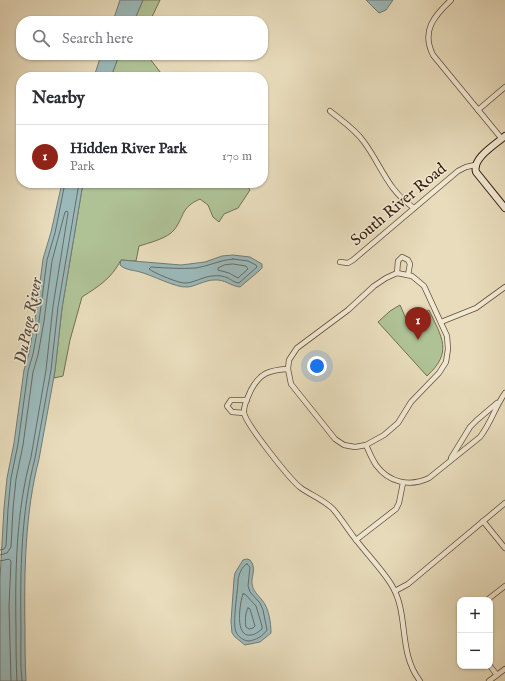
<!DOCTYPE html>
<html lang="en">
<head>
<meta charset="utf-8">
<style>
  :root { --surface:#fff; --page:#f7f7f7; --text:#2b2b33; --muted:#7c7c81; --line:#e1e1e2; --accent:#8f2418 }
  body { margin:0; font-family:"IM FELL English",serif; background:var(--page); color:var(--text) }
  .controls { position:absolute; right:12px; bottom:12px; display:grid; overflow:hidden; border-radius:8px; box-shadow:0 1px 3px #0004 }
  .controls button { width:36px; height:36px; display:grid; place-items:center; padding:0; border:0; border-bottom:1px solid var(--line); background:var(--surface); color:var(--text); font:20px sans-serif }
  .you { position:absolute; left:317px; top:366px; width:14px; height:14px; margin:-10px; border:3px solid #fff; border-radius:50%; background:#1a73e8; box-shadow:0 0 0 6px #1a73e833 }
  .badge { display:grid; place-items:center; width:26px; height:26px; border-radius:50%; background:var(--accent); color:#fff; font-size:13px; font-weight:700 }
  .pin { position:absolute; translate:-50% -33px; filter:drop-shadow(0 1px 2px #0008) }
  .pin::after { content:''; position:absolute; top:21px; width:14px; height:12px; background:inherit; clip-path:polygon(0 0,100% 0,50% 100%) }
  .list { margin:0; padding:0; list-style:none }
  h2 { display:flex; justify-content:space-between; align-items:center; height:52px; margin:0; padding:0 16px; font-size:17px }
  h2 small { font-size:13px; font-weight:400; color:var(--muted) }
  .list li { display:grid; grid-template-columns:26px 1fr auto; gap:12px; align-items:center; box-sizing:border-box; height:64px; padding:0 16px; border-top:1px solid var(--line) }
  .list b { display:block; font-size:15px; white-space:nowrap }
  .list p { margin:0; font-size:13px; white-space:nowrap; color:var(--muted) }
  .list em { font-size:13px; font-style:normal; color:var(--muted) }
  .icon { flex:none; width:22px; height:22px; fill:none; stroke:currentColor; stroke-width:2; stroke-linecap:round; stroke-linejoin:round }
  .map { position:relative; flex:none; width:505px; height:681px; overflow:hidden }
  .search { position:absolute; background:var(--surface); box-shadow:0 1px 3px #0004; left:16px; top:16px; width:252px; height:44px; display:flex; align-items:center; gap:10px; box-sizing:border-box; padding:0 14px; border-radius:16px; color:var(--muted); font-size:15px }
  .panel { position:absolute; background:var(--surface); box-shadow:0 1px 3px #0004; left:16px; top:72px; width:252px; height:116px; border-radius:16px }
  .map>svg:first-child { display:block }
  .green { fill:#afc296; stroke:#727051 }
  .water { fill:#9bb9ba; stroke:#737b74 }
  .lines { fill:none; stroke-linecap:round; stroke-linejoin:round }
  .shore { stroke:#686c63; stroke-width:1 }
  .street-casing { stroke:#624e38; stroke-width:6 }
  .secondary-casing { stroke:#361e0c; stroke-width:8 }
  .street { stroke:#f0e8d3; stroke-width:4.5 }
  .secondary { stroke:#f0e8d3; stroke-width:6 }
  .labels { text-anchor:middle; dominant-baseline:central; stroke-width:3; stroke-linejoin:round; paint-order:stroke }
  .street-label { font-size:16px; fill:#361e0c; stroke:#f0e8d3 }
  .water-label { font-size:17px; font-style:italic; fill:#544c40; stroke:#f0e8d3 }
</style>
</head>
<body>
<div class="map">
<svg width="505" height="681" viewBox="0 0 505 681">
  <rect width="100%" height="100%" fill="#e8dcbc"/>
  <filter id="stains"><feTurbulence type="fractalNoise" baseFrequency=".005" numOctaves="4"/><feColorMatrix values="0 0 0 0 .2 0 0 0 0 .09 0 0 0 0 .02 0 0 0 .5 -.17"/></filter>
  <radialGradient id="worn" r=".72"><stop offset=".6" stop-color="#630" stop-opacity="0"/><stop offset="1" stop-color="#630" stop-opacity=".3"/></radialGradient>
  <g class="green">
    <polygon points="143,0 160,0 150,21 134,21"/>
    <polygon points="119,55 147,55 164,77 111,77"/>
    <path d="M 83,183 L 245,183 L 250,190 L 238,208 L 224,214 L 219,222 L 213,217 L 208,205 L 200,199 C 180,208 185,216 174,230 C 168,238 149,243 139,246 L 136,261 L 121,260 C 111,279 99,286 82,297 L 70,340 L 63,376 L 54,378 L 62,308 Z"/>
    <path d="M 400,305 L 407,321 L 429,310 C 442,338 453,352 427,376 L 378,322 L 390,311 Z"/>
  </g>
  <g class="water">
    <polygon points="120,0 143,0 134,21 113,21"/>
    <polygon points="366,0 393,0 386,10 379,13"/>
    <polygon points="101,55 119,55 111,77 94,77"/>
    <path d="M 62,183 L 83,183 L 62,308 L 55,371 L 39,459 C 25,512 24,574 25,629 C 25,646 25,664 26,681 L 0,681 L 0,579 L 4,508 L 7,478 L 14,443 L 24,370 L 29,353 L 35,320 L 43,259 L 51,232 Z"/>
    <path d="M 233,255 L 250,257 L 262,264 L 262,268 L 259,271 L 240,287 C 230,286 225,279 214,280 C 205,280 194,287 187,287 C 176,288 152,275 140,272 C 133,270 125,270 120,265 L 121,260 L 181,265 L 205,262 L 222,256 Z"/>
    <path d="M 247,559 L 250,560 C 257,568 251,576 252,584 C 253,591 258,595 262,600 C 269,608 271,623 271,633 L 260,642 L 245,645 L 235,637 L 232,633 L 231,622 L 234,579 L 235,573 L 243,560 Z"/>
  </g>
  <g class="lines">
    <g class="shore">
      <path d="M 233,259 L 248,261 L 256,265 L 257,267 L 239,283 C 233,282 232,280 228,278 C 224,276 217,275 213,276 C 205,276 193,283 186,283 C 180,284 154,273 149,269 L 151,267 C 166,268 181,269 196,268 C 209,266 220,260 233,259 Z"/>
      <polygon points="233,264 246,266 248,269 238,278 229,273 218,270 218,268 224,265"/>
      <polyline points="0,550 4,549 6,546 8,509 11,478 18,444 28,371 33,354 39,321 47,260 55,233 65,183"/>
      <path d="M 0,555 L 7,553 L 11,547 L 13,509 L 16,479 L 23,445 L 33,372 L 38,355 L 44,321 L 52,261 L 65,212 L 67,211 L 68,213 L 53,306 L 46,370 L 31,457 C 16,511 15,573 16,629 C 16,646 16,664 17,681"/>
      <polyline points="0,561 9,559 11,561 9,606 11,681"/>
      <path d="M 247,564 L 250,567 L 248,586 L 250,592 L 260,603 L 263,610 L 267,630 C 263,636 256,640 249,641 C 244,641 238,637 236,632 C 232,623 238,592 238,580 C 239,574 242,566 247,564 Z"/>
      <path d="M 243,594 L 245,594 L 256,606 L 262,626 L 262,629 C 258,632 255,635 251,635 C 234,638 240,602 243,594 Z"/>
      <path d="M 248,608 L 250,609 L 255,626 L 253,628 L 249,629 L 246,627 C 245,622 245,613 248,608 Z"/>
      <path d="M 22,681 C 20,664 21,646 21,629 C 20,573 21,512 35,458 L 51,370 L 58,307 L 79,183"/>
    </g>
    <defs>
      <g id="street">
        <path d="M 451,0 C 434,16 421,31 433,55 L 502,139"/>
        <polyline points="478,110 505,87"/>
        <path d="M 330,111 C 342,121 355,129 364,142 C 381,165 388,191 414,208"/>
        <polyline points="340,262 348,263 353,260 458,171 466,167 475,165"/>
        <polygon points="397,273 412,276 424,286 447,336 448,349 446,362 439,373 411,402 398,423 384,435 366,445 355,447 344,445 335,439 291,384 288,369 289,360 297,348 348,310 374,286 386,278"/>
        <polyline points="397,273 398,261 402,257 408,260 410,264 408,275"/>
        <polyline points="441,322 476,308 505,287"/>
        <path d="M 288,369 C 269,370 260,373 251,390 C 248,397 243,406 244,413 C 246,424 291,481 301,488 C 311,495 324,500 333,509 C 340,517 347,528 353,536 C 365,552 380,567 391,584 C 410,614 397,651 420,681"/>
        <polyline points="244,413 232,412 227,406 231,400 247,400"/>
        <path d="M 366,445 C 369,452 372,459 376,465 C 389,483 410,487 429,478 L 480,437 C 491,423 495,407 505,393"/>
        <polyline points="451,458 470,427 477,420 497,403"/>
        <polyline points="483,521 505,548"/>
        <polyline points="356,540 396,509 399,503 403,483"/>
        <polyline points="395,591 408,584 505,503"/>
        <polyline points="487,600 505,586"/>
        <polyline points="490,666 497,675"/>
        <polyline points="489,681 505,669"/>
      </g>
      <path id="secondary" d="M 505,136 C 495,145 472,158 476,172 L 505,208"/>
    </defs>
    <use href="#street" class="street-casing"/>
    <use href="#secondary" class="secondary-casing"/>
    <use href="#street" class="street"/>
    <use href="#secondary" class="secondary"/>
  </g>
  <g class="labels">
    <g class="street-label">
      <text transform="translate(399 205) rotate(-40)">South River Road</text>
    </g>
    <g class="water-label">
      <text transform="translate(29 321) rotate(-79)">DuPage River</text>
    </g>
  </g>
  <rect width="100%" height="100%" filter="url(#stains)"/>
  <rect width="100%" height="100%" fill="url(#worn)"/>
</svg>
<div class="controls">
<button>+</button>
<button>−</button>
</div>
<div class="you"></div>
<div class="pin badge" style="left:418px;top:340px">1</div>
<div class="search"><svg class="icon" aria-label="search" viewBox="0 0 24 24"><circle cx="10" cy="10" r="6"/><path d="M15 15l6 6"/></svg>Search here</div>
<section class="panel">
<h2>Nearby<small></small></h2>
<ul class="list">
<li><span class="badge">1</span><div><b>Hidden River Park</b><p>Park</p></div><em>170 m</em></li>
</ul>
</section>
</div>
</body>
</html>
